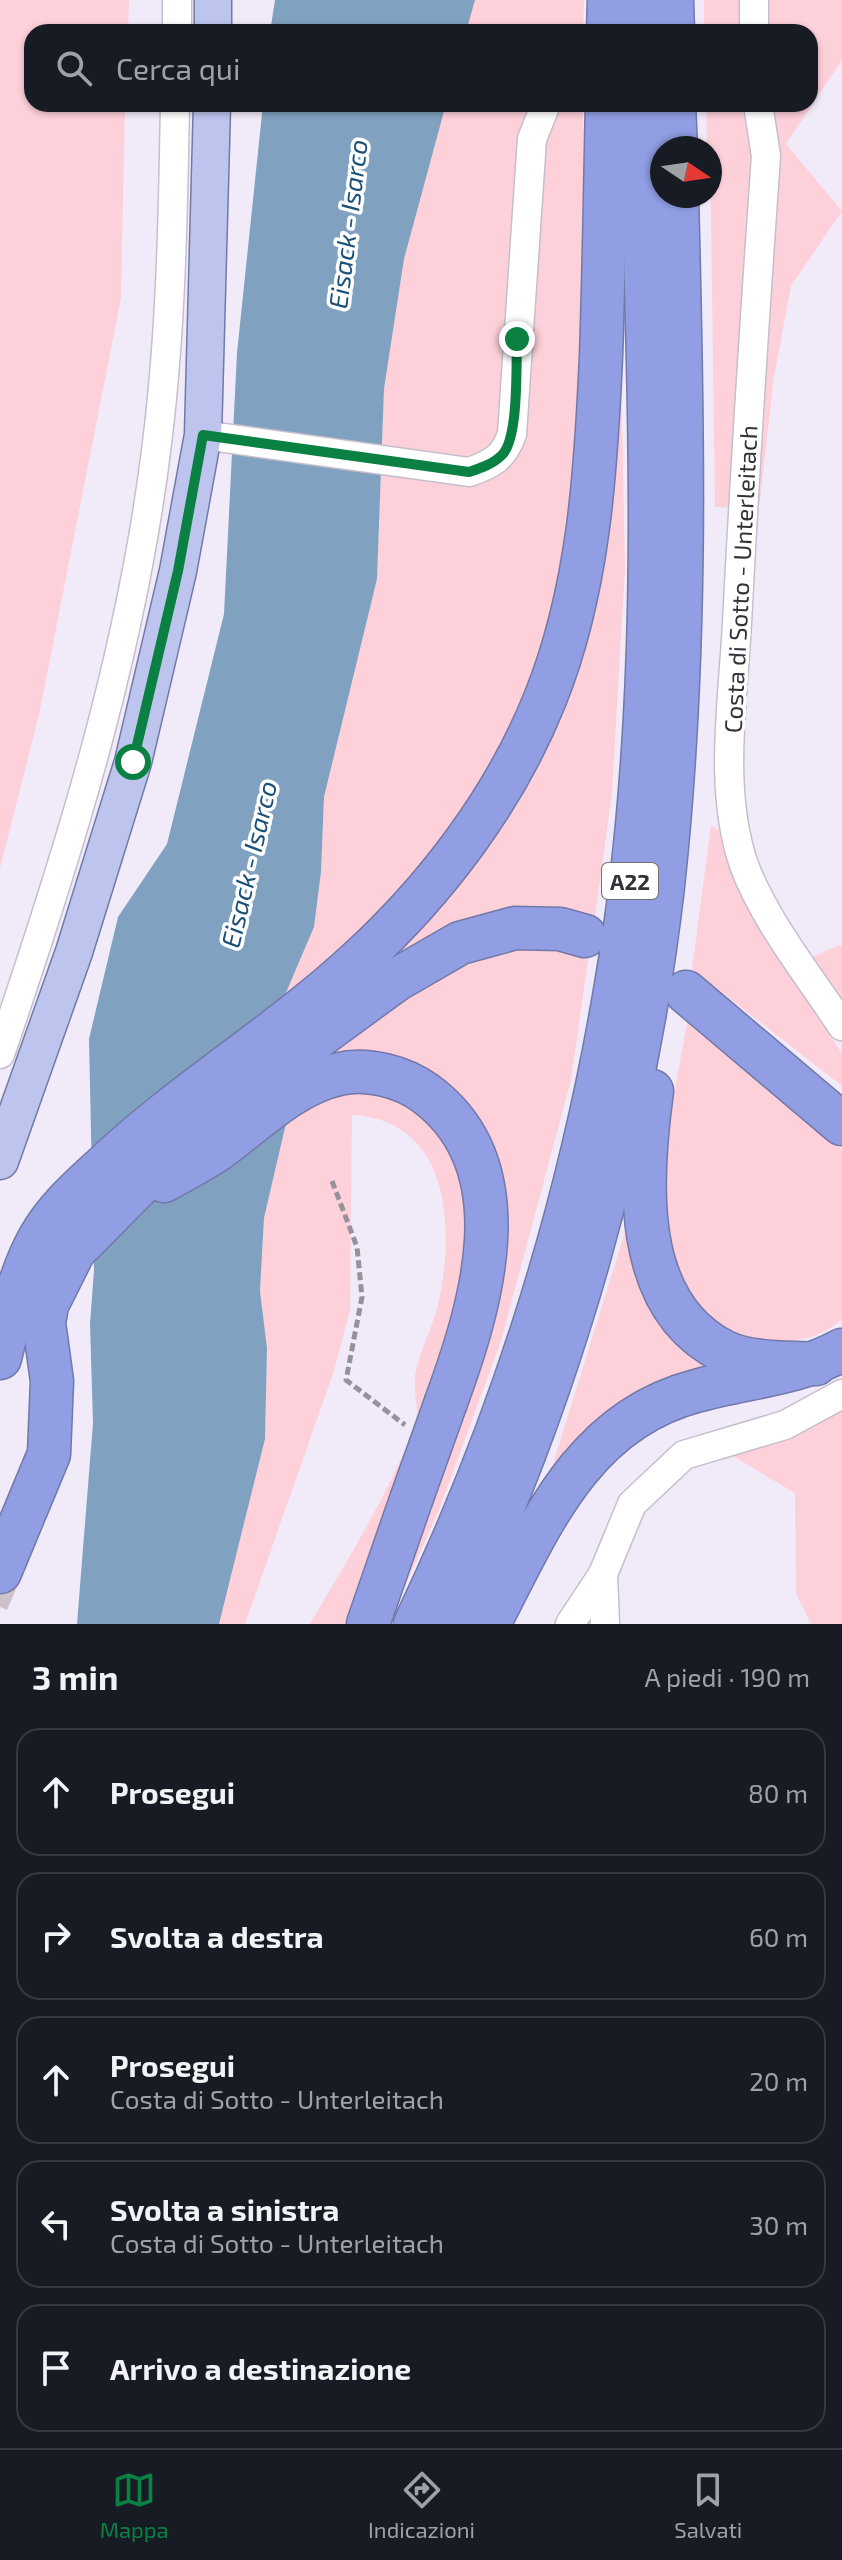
<!DOCTYPE html>
<html lang="it">
<head>
<meta charset="utf-8">
<style>
  :root { --surface:#171b24; --page:#20242c; --text:#f1f3f6; --muted:#9ea1a6; --line:#363941; --accent:#0b8043 }
  body { margin:0; font-family:"Exo 2",sans-serif; background:var(--page); color:var(--text) }
  .compass { position:absolute; left:650px; top:136px; width:72px; height:72px; border-radius:50%; background:var(--surface); box-shadow:0 2px 6px #0004; rotate:103deg }
  .stop { position:absolute; width:24px; height:24px; margin:-18px; border:6px solid #0b8043; border-radius:50%; background:#fff }
  .stop.end { background:#0b8043; border-color:#fff; box-shadow:0 2px 8px #0008 }
  .list { margin:0; padding:0; list-style:none }
  h2 { display:flex; justify-content:space-between; align-items:center; height:104px; margin:0; padding:0 32px; font-size:34px }
  h2 small { font-size:26px; font-weight:400; color:var(--muted) }
  .list li { display:grid; grid-template-columns:52px 1fr auto; gap:24px; align-items:center; box-sizing:border-box; height:128px; margin:0 16px 16px; padding:0 16px; border:2px solid var(--line); border-radius:24px }
  .list b { display:block; font-size:30px; white-space:nowrap }
  .list p { margin:0; font-size:26px; white-space:nowrap; color:var(--muted) }
  .list em { font-size:26px; font-style:normal; color:var(--muted) }
  .icon { flex:none; width:44px; height:44px; fill:none; stroke:currentColor; stroke-width:2; stroke-linecap:round; stroke-linejoin:round }
  .map { position:relative; flex:none; width:842px; height:1624px; overflow:hidden }
  .search { position:absolute; background:var(--surface); box-shadow:0 2px 6px #0004; left:24px; right:24px; top:24px; height:88px; display:flex; align-items:center; gap:20px; box-sizing:border-box; padding:0 28px; border-radius:24px; color:var(--muted); font-size:30px }
  .sheet { height:824px; background:var(--surface) }
  nav { display:flex; justify-content:space-around; align-items:center; box-sizing:border-box; height:112px; border-top:2px solid var(--line); background:var(--surface); font-size:22px; color:var(--muted) }
  nav a { display:grid; justify-items:center; gap:4px }
  nav .on { color:var(--accent) }
  .map>svg:first-child { display:block }
  .green { fill:#fed0da }
  .water { fill:#80a1bf }
  .building { fill:#cec1cb }
  .lines { fill:none; stroke-linecap:round; stroke-linejoin:round }
  .minor-casing { stroke:#c5bfcd; stroke-width:31 }
  .major-casing { stroke:#7179a8; stroke-width:39 }
  .highway-casing { stroke:#7179a8; stroke-width:45 }
  .path { stroke:#96929c; stroke-width:5; stroke-dasharray:8 4; stroke-linecap:butt }
  .minor { stroke:#fff; stroke-width:28 }
  .major { stroke:#bdc5ef; stroke-width:36 }
  .highway { stroke:#919ee4; stroke-width:42 }
  .highway-bridge-casing { stroke:#7179a8; stroke-width:45; stroke-linecap:butt }
  .highway-bridge { stroke:#919ee4; stroke-width:42 }
  .route { stroke:#0b8043; stroke-width:10 }
  .labels { text-anchor:middle; dominant-baseline:central; stroke-width:7; stroke-linejoin:round; paint-order:stroke }
  .shield { fill:#fff; stroke:#727074; stroke-width:2 }
  .shield-label { font-size:22px; font-weight:bold; fill:#353339 }
  .street-label { font-size:24px; fill:#353339; stroke:#fff }
  .water-label { font-size:26px; font-style:italic; fill:#1b5078; stroke:#fff }
</style>
</head>
<body>
<div class="map">
<svg width="842" height="1624" viewBox="0 0 842 1624">
  <rect width="100%" height="100%" fill="#f1ebf9"/>
  <g class="green">
    <polygon points="0,0 129,0 128,32 32,32 32,104 125,104 121,298 39,715 0,868"/>
    <polygon points="475,0 584,0 583,32 466,32"/>
    <polygon points="704,0 842,0 842,60 786,144 842,211 791,286 774,377 759,508 715,507 710,148 707,148 706,104 810,104 810,32 704,32"/>
    <polygon points="446,104 582,104 588,188 577,481 551,631 525,701 452,832 403,895 282,1002 314,927 321,872 324,797 377,579 384,389 404,259"/>
    <polygon points="621,369 625,568 612,793 594,924 360,985 505,808"/>
    <polygon points="711,825 722,833 737,887 842,1054 842,1086 692,969"/>
    <polygon points="839,945 842,946 842,1001 813,957"/>
    <path d="M 529,947 L 589,953 L 571,1080 L 501,1341 L 439,1510 L 388,1624 L 481,1349 L 476,1127 L 320,1064 C 357,1026 446,961 498,950 C 507,947 519,948 529,947 Z"/>
    <path d="M 688,1017 L 812,1120 L 842,1150 L 842,1319 C 820,1341 779,1346 750,1338 C 622,1301 672,1112 688,1017 Z"/>
    <path d="M 338,1086 L 416,1103 L 467,1174 L 471,1266 L 351,1624 L 310,1624 C 341,1571 373,1519 399,1463 C 404,1452 414,1437 417,1425 C 419,1409 413,1392 415,1376 C 419,1350 434,1326 439,1300 C 455,1225 449,1120 352,1115 L 350,1310 L 333,1374 L 245,1624 L 219,1624 L 265,1439 L 267,1348 L 260,1291 L 264,1218 L 288,1115 Z"/>
    <polygon points="634,1203 641,1267 746,1372 548,1480"/>
    <polygon points="842,1410 842,1624 811,1624 796,1593 795,1493 726,1452 799,1435"/>
  </g>
  <g class="water">
    <polygon points="275,0 475,0 466,32 270,32"/>
    <polygon points="263,104 446,104 404,259 384,389 377,579 324,797 321,872 314,927 282,1002 288,1115 264,1218 260,1291 267,1348 265,1439 219,1624 77,1624 93,1423 90,1324 94,1270 89,1039 118,917 167,844 224,614 237,353"/>
  </g>
  <polygon class="building" points="0,1555 26,1566 7,1610 0,1607"/>
  <g class="lines">
    <defs>
      <g id="minor">
        <polyline points="754,0 754,32"/>
        <polyline points="177,32 177,0"/>
        <path d="M 758,104 L 766,156 C 755,312 745,468 737,623 C 733,701 718,790 744,865 C 764,920 810,977 842,1026"/>
        <path d="M 203,435 L 469,472 C 493,464 504,457 512,434 L 532,139 L 546,104"/>
        <path d="M 0,1054 C 68,855 132,652 157,443 C 171,331 173,217 175,104"/>
        <polyline points="603,1574 605,1624"/>
        <polyline points="570,1624 603,1574 632,1504 684,1455 785,1425 842,1394"/>
      </g>
      <g id="major">
        <polyline points="213,0 213,32"/>
        <polyline points="0,1161 74,952 133,762 178,571 203,435 212,104"/>
      </g>
      <g id="highway">
        <polyline points="638,0 639,32"/>
        <polyline points="672,0 673,32"/>
        <polyline points="608,32 609,0"/>
        <polyline points="674,104 676,148"/>
        <polyline points="686,992 842,1124"/>
        <path d="M 652,1091 C 640,1177 630,1306 725,1352 C 751,1364 787,1362 816,1364"/>
        <path d="M 164,1181 C 181,1171 200,1162 216,1151 C 254,1124 292,1084 339,1074 C 367,1067 403,1077 425,1093 C 525,1166 481,1306 446,1402"/>
        <path d="M 0,1358 C 10,1318 19,1275 39,1239 C 55,1210 79,1189 103,1167 C 182,1092 277,1036 357,962 C 436,890 505,799 545,699 C 589,590 596,471 601,356 C 604,272 605,188 607,104"/>
        <polyline points="0,1572 49,1454 52,1381 44,1323 47,1305 74,1251 202,1122 396,980 460,943 515,928 560,929 585,936"/>
        <polyline points="368,1624 411,1500"/>
        <path d="M 415,1624 C 512,1421 579,1207 616,985 C 666,695 648,396 641,104"/>
        <path d="M 452,1624 C 561,1393 634,1139 663,886 C 688,656 683,426 677,196"/>
        <path d="M 489,1624 C 539,1528 581,1421 696,1391 C 746,1377 796,1375 842,1350"/>
      </g>
    </defs>
    <use href="#minor" class="minor-casing"/>
    <use href="#major" class="major-casing"/>
    <use href="#highway" class="highway-casing"/>
    <polyline class="path" points="332,1181 357,1247 362,1297 346,1380 405,1425"/>
    <use href="#minor" class="minor"/>
    <use href="#major" class="major"/>
    <use href="#highway" class="highway"/>
    <defs>
      <polyline id="highway-bridge" points="411,1500 446,1402"/>
    </defs>
    <use href="#highway-bridge" class="highway-bridge-casing"/>
    <use href="#highway-bridge" class="highway-bridge"/>
  </g>
  <g class="lines">
    <path class="route" d="M 133,762 L 178,571 L 203,435 L 469,472 C 481,468 493,464 502,455 C 519,438 516,365 517,339"/>
  </g>
  <g class="labels">
    <rect class="shield" x="602" y="863" width="56" height="36" rx="6"/>
    <g class="shield-label">
      <text x="630" y="881">A22</text>
    </g>
    <g class="street-label">
      <text transform="translate(740 579) rotate(-87)">Costa di Sotto - Unterleitach</text>
    </g>
    <g class="water-label">
      <text transform="translate(347 224) rotate(-83)">Eisack - Isarco</text>
      <text transform="translate(248 864) rotate(-77)">Eisack - Isarco</text>
    </g>
  </g>
</svg>
<svg class="compass" viewBox="-18 -18 36 36"><path d="M0-13l5 13h-10z" fill="#e53935"/><path d="M0 13l5-13h-10z" fill="#9ea1a6"/></svg>
<div class="stop" style="left:133px;top:762px"></div>
<div class="stop end" style="left:517px;top:339px"></div>
<div class="search"><svg class="icon" aria-label="search" viewBox="0 0 24 24"><circle cx="10" cy="10" r="6"/><path d="M15 15l6 6"/></svg>Cerca qui</div>
</div>
<section class="sheet">
<h2>3 min<small>A piedi · 190 m</small></h2>
<ul class="list">
<li><svg class="icon" aria-label="ahead" viewBox="0 0 24 24"><path d="M12 20V5M6 11l6-6 6 6"/></svg><div><b>Prosegui</b></div><em>80 m</em></li>
<li><svg class="icon" aria-label="right" viewBox="0 0 24 24"><path d="M7 20v-9h11M14 6l5 5-5 5"/></svg><div><b>Svolta a destra</b></div><em>60 m</em></li>
<li><svg class="icon" aria-label="ahead" viewBox="0 0 24 24"><path d="M12 20V5M6 11l6-6 6 6"/></svg><div><b>Prosegui</b><p>Costa di Sotto - Unterleitach</p></div><em>20 m</em></li>
<li><svg class="icon" aria-label="left" viewBox="0 0 24 24"><path d="M17 20v-9H6M10 6l-5 5 5 5"/></svg><div><b>Svolta a sinistra</b><p>Costa di Sotto - Unterleitach</p></div><em>30 m</em></li>
<li><svg class="icon" aria-label="arrive" viewBox="0 0 24 24"><path d="M6 21V4h12l-3 4 3 4H6"/></svg><div><b>Arrivo a destinazione</b></div></li>
</ul>
</section>
<nav>
<a class="on"><svg class="icon" aria-label="map" viewBox="0 0 24 24"><path d="M3 6l6-2 6 2 6-2v14l-6 2-6-2-6 2zM9 4v14M15 6v14"/></svg>Mappa</a>
<a><svg class="icon" aria-label="directions" viewBox="0 0 24 24"><path d="M12 3l9 9-9 9-9-9zM9 14v-3h6M13 9l2 2-2 2"/></svg>Indicazioni</a>
<a><svg class="icon" aria-label="saved" viewBox="0 0 24 24"><path d="M7 4h10v16l-5-4-5 4z"/></svg>Salvati</a>
</nav>
</body>
</html>
